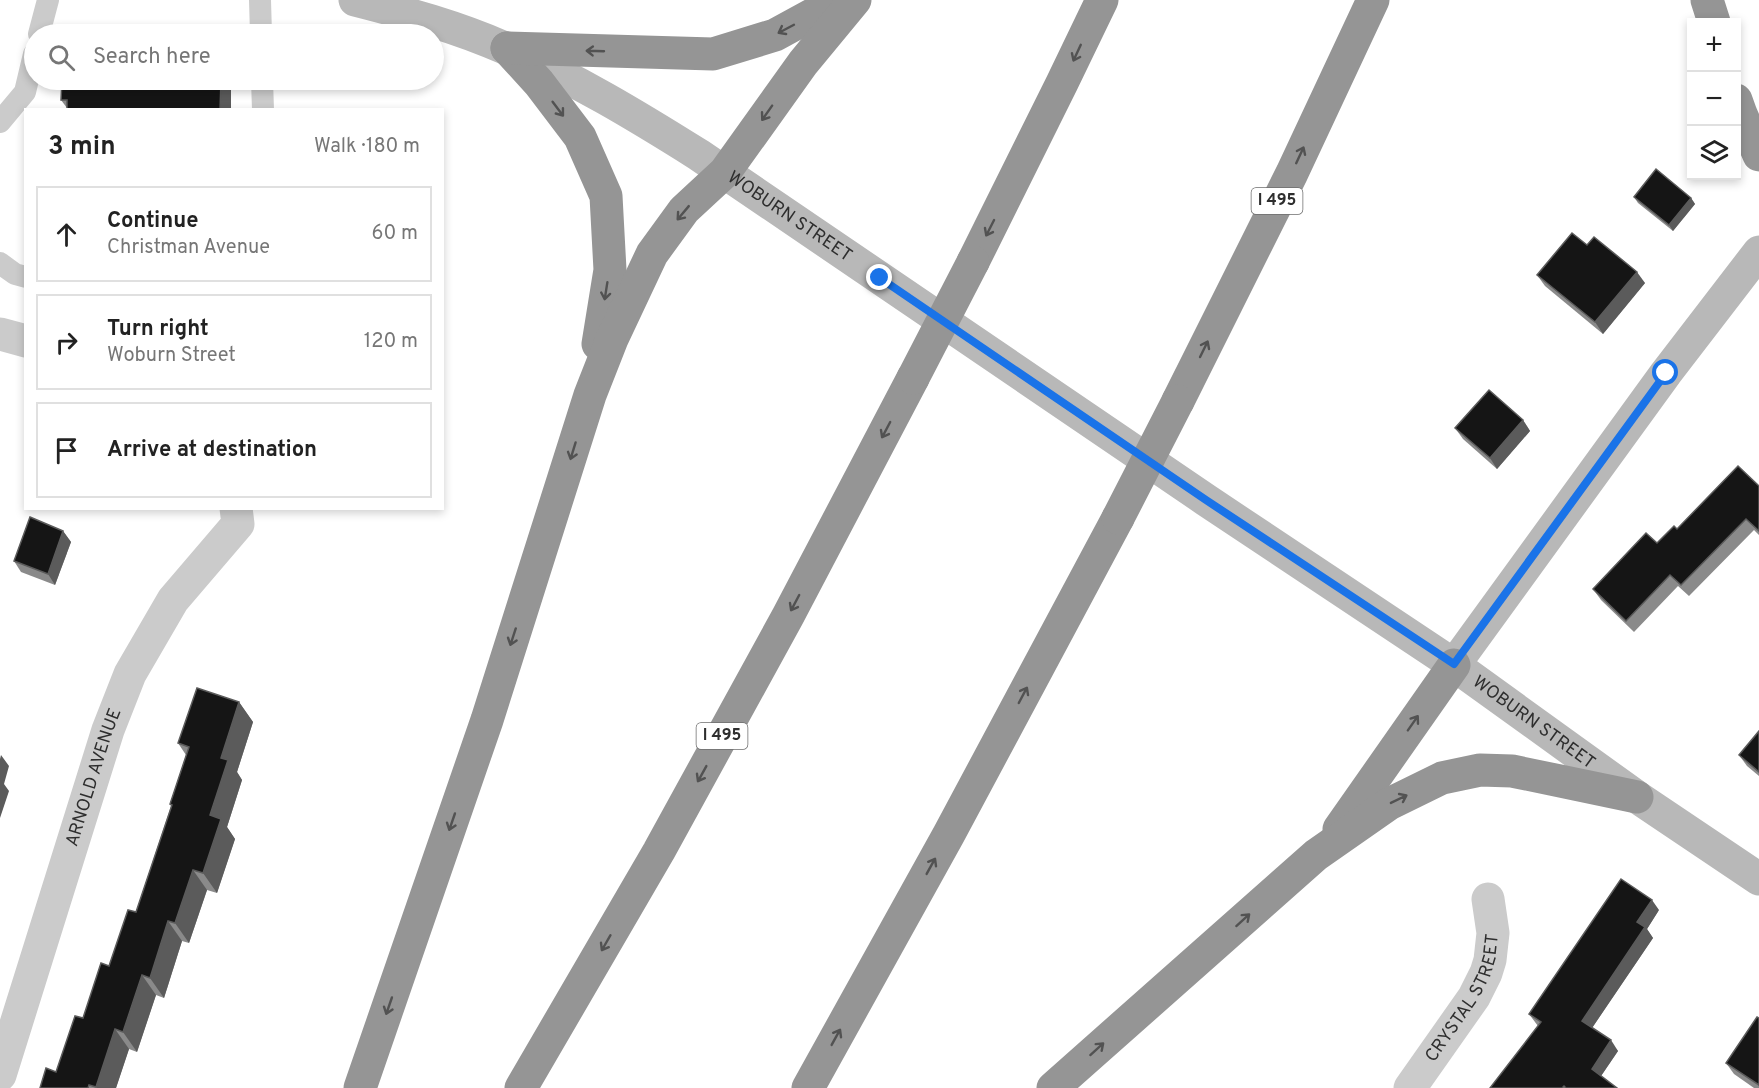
<!DOCTYPE html>
<html lang="en">
<head>
<meta charset="utf-8">
<style>
  :root { --surface:#fff; --page:#f6f6f6; --text:#222; --muted:#767676; --line:#e0e0e0 }
  body { margin:0; font-family:Overpass,sans-serif; background:var(--page); color:var(--text) }
  .controls { position:absolute; right:18px; top:18px; display:grid; overflow:hidden; border-radius:0px; box-shadow:0 3px 9px #0003 }
  .controls button { width:54px; height:54px; display:grid; place-items:center; padding:0; border:0; border-bottom:2px solid var(--line); background:var(--surface); color:var(--text); font:30px sans-serif }
  .stop { position:absolute; width:18px; height:18px; margin:-14px; border:4px solid #1a73e8; border-radius:50%; background:#fff }
  .stop.end { background:#1a73e8; border-color:#fff; box-shadow:0 2px 6px #0008 }
  .list { margin:0; padding:0; list-style:none }
  h2 { display:flex; justify-content:space-between; align-items:center; height:78px; margin:0; padding:0 24px; font-size:26px }
  h2 small { font-size:20px; font-weight:400; color:var(--muted) }
  .list li { display:grid; grid-template-columns:39px 1fr auto; gap:18px; align-items:center; box-sizing:border-box; height:96px; margin:0 12px 12px; padding:0 12px; border:2px solid var(--line); border-radius:0px }
  .list b { display:block; font-size:22px; white-space:nowrap }
  .list p { margin:0; font-size:20px; white-space:nowrap; color:var(--muted) }
  .list em { font-size:20px; font-style:normal; color:var(--muted) }
  .icon { flex:none; width:33px; height:33px; fill:none; stroke:currentColor; stroke-width:2; stroke-linecap:round; stroke-linejoin:round }
  .map { position:relative; flex:none; width:1759px; height:1088px; overflow:hidden }
  .search { position:absolute; background:var(--surface); box-shadow:0 3px 9px #0003; left:24px; top:24px; width:420px; height:66px; display:flex; align-items:center; gap:15px; box-sizing:border-box; padding:0 21px; border-radius:33px; color:var(--muted); font-size:22px }
  .panel { position:absolute; background:var(--surface); box-shadow:0 3px 9px #0003; left:24px; top:108px; width:420px; height:402px; border-radius:0px }
  .map>svg:first-child { display:block }
  .lines { fill:none; stroke-linecap:round; stroke-linejoin:round }
  .service { stroke:#cbcbcb; stroke-width:22 }
  .minor { stroke:#cbcbcb; stroke-width:33 }
  .secondary { stroke:#b8b8b8; stroke-width:33 }
  .motorway { stroke:#959595; stroke-width:33 }
  .motorway-bridge { stroke:#959595; stroke-width:33 }
  .wall { fill:#8a8a8a }
  .shaded-wall { fill:#5b5b5b }
  .building { fill:#151515; stroke:#5b5b5b; stroke-width:1.5 }
  .oneway { stroke:#525252 }
  .route { stroke:#1a73e8; stroke-width:8 }
  .labels { text-anchor:middle; dominant-baseline:central; stroke-width:6; stroke-linejoin:round; paint-order:stroke }
  .shield { fill:#fff; stroke:#6d6d6d; stroke-width:1.5 }
  .shield-label { font-size:16px; font-weight:bold; fill:#2e2e2e }
  .street-label { font-size:18px; fill:#2e2e2e; stroke:#fff }
</style>
</head>
<body>
<div class="map">
<svg width="1759" height="1088" viewBox="0 0 1759 1088">
  <rect width="100%" height="100%" fill="#fff"/>
  <g class="lines">
    <g class="service">
      <polyline points="260,0 261,34"/>
      <polyline points="39,34 48,0"/>
      <polyline points="262,80 263,110"/>
      <polyline points="0,122 25,92 34,54"/>
      <polyline points="0,263 15,274 26,277"/>
    </g>
    <g class="minor">
      <polyline points="0,334 26,341"/>
      <path id="s1" d="M 0,1075 L 108,730 L 130,674 L 173,600 L 238,524 L 236,508"/>
      <path id="s2" d="M 1410,1088 L 1474,997 L 1486,973 L 1490,960 L 1493,933 L 1488,899"/>
    </g>
    <g class="secondary">
      <path id="s3" d="M 355,0 C 406,13 458,27 507,49 C 574,78 637,116 699,155 L 1206,500 L 1454,665 L 1637,797 L 1759,879"/>
      <polyline points="1454,665 1666,373 1759,252"/>
    </g>
    <g class="motorway">
      <polyline points="1707,0 1714,22"/>
      <polyline points="507,48 539,83 580,137 606,196 610,270 598,344"/>
      <polyline points="507,48 713,54 775,35 830,5 836,0"/>
      <polyline points="1736,100 1741,114 1759,155"/>
      <polyline points="973,262 1062,83 1102,0"/>
      <polyline points="1178,401 1292,173 1373,0"/>
      <polyline points="1339,829 1454,665"/>
      <polyline points="360,1088 487,720 590,395 612,339 652,254 684,210 725,172 803,63 855,0"/>
      <polyline points="521,1088 659,851 788,616 913,378"/>
      <polyline points="808,1088 949,834 1118,518"/>
      <polyline points="1053,1088 1316,855 1389,804 1442,778 1480,770 1512,771 1637,797"/>
    </g>
    <g class="motorway-bridge">
      <polyline points="913,378 973,262"/>
      <polyline points="1118,518 1178,401"/>
    </g>
  </g>
  <g class="wall">
    <polygon points="182,80 229,80 231,83 231,110 67,110 67,108 61,100"/>
    <polygon points="1634,197 1691,198 1695,204 1673,231 1638,203"/>
    <polygon points="1587,245 1645,283 1603,334 1545,286 1537,275"/>
    <polygon points="1523,420 1530,431 1497,469 1463,439 1455,428"/>
    <polygon points="1759,486 1759,535 1754,530 1689,596 1678,586 1634,632 1601,600 1593,589 1677,529"/>
    <polygon points="63,531 71,542 55,585 21,572 14,561"/>
    <polygon points="239,702 253,722 237,772 242,780 227,827 235,839 217,893 207,890 189,943 182,941 164,998 156,995 137,1052 129,1049 116,1088 40,1088 56,1072 136,912 171,806 170,804 186,755 178,743"/>
    <polygon points="1759,731 1759,776 1747,766 1739,755"/>
    <polygon points="1659,910 1647,929 1653,938 1592,1028 1618,1051 1601,1076 1617,1088 1490,1088 1538,1026 1529,1014"/>
    <polygon points="1759,1018 1759,1088 1754,1088 1734,1074 1726,1063"/>
  </g>
  <g class="shaded-wall">
    <polygon points="221,80 229,80 231,83 231,110 220,110"/>
    <polygon points="1691,198 1695,204 1673,231 1669,225"/>
    <polygon points="1637,272 1645,283 1603,334 1595,322"/>
    <polygon points="1523,420 1530,431 1497,469 1490,458"/>
    <polygon points="63,531 71,542 55,585 48,574"/>
    <polygon points="239,702 253,722 237,772 242,780 227,827 235,839 217,893 203,873 210,815 221,758"/>
    <polygon points="1,755 9,766 4,784 9,791 0,818 0,759"/>
    <polygon points="193,870 207,890 189,943 175,923"/>
    <polygon points="1652,900 1659,910 1647,929 1653,938 1590,1031 1582,1021 1637,922"/>
    <polygon points="168,921 182,941 164,998 150,978"/>
    <polygon points="142,975 156,995 137,1052 123,1032"/>
    <polygon points="115,1029 129,1049 116,1088 97,1088 96,1087"/>
    <polygon points="1611,1040 1618,1051 1599,1079 1592,1069"/>
  </g>
  <g class="building">
    <polygon points="62,80 171,80 176,81 182,80 221,80 220,110 67,110 67,100 61,100"/>
    <polygon points="1656,169 1691,198 1669,225 1634,197"/>
    <polygon points="1572,233 1587,245 1594,237 1637,272 1595,322 1537,275"/>
    <polygon points="1489,390 1523,420 1490,458 1455,428"/>
    <polygon points="1738,466 1759,486 1759,531 1746,519 1681,585 1670,575 1626,621 1593,589 1646,533 1657,543 1674,526 1677,529"/>
    <polygon points="30,517 63,531 48,574 14,561"/>
    <polygon points="197,688 239,702 221,758 228,760 210,815 221,819 203,873 193,870 175,923 168,921 150,978 142,975 123,1032 115,1029 96,1087 89,1085 88,1088 40,1088 46,1068 56,1072 75,1016 83,1018 101,963 109,966 128,910 136,912 172,805 170,804 189,747 178,743"/>
    <polygon points="1759,731 1759,772 1739,755"/>
    <polygon points="1621,879 1652,900 1637,922 1645,927 1582,1021 1611,1040 1592,1069 1617,1088 1566,1088 1564,1086 1562,1088 1490,1088 1541,1022 1529,1014"/>
    <polygon points="1757,1017 1759,1018 1759,1085 1726,1063"/>
  </g>
  <defs><path id="oneway-shaft" d="M-6 0H5M1.5-3L5.5 0L1.5 3" fill="none" stroke-width="1.6" stroke-linecap="round" stroke-linejoin="round" transform="scale(1.5)"/></defs>
  <g class="oneway">
    <use href="#oneway-shaft" transform="translate(786 29) rotate(152)"/>
    <use href="#oneway-shaft" transform="translate(595 51) rotate(-178)"/>
    <use href="#oneway-shaft" transform="translate(1077 53) rotate(115)"/>
    <use href="#oneway-shaft" transform="translate(558 109) rotate(53)"/>
    <use href="#oneway-shaft" transform="translate(767 113) rotate(125)"/>
    <use href="#oneway-shaft" transform="translate(1300 155) rotate(-65)"/>
    <use href="#oneway-shaft" transform="translate(683 213) rotate(130)"/>
    <use href="#oneway-shaft" transform="translate(990 228) rotate(117)"/>
    <use href="#oneway-shaft" transform="translate(606 291) rotate(99)"/>
    <use href="#oneway-shaft" transform="translate(1204 349) rotate(-64)"/>
    <use href="#oneway-shaft" transform="translate(886 430) rotate(118)"/>
    <use href="#oneway-shaft" transform="translate(573 451) rotate(107)"/>
    <use href="#oneway-shaft" transform="translate(795 603) rotate(118)"/>
    <use href="#oneway-shaft" transform="translate(513 637) rotate(108)"/>
    <use href="#oneway-shaft" transform="translate(1023 695) rotate(-62)"/>
    <use href="#oneway-shaft" transform="translate(1413 723) rotate(-55)"/>
    <use href="#oneway-shaft" transform="translate(702 774) rotate(119)"/>
    <use href="#oneway-shaft" transform="translate(1399 799) rotate(-26)"/>
    <use href="#oneway-shaft" transform="translate(452 822) rotate(109)"/>
    <use href="#oneway-shaft" transform="translate(931 866) rotate(-61)"/>
    <use href="#oneway-shaft" transform="translate(1243 920) rotate(-42)"/>
    <use href="#oneway-shaft" transform="translate(606 943) rotate(120)"/>
    <use href="#oneway-shaft" transform="translate(389 1006) rotate(109)"/>
    <use href="#oneway-shaft" transform="translate(836 1037) rotate(-61)"/>
    <use href="#oneway-shaft" transform="translate(1097 1049) rotate(-42)"/>
  </g>
  <g class="lines">
    <polyline class="route" points="880,278 1206,500 1454,664 1666,373"/>
  </g>
  <g class="labels">
    <g class="shield">
      <rect x="1251.5" y="188" width="51" height="26" rx="4.5"/>
      <rect x="696.5" y="723" width="51" height="26" rx="4.5"/>
    </g>
    <g class="shield-label">
      <text x="1277" y="201">I 495</text>
      <text x="722" y="736">I 495</text>
    </g>
    <g class="street-label">
      <text stroke="none"><textPath href="#s3" startOffset="489">WOBURN STREET</textPath></text>
      <text stroke="none"><textPath href="#s3" startOffset="1389">WOBURN STREET</textPath></text>
      <text stroke="none"><textPath href="#s1" startOffset="312">ARNOLD AVENUE</textPath></text>
      <text stroke="none"><textPath href="#s2" startOffset="106">CRYSTAL STREET</textPath></text>
    </g>
  </g>
</svg>
<div class="controls">
<button>+</button>
<button>−</button>
<button><svg class="icon" aria-label="layers" viewBox="0 0 24 24"><path d="M12 4l9 5-9 5-9-5zM3 14l9 5 9-5"/></svg></button>
</div>
<div class="stop" style="left:1666px;top:373px"></div>
<div class="stop end" style="left:880px;top:278px"></div>
<div class="search"><svg class="icon" aria-label="search" viewBox="0 0 24 24"><circle cx="10" cy="10" r="6"/><path d="M15 15l6 6"/></svg>Search here</div>
<section class="panel">
<h2>3 min<small>Walk · 180 m</small></h2>
<ul class="list">
<li><svg class="icon" aria-label="ahead" viewBox="0 0 24 24"><path d="M12 20V5M6 11l6-6 6 6"/></svg><div><b>Continue</b><p>Christman Avenue</p></div><em>60 m</em></li>
<li><svg class="icon" aria-label="right" viewBox="0 0 24 24"><path d="M7 20v-9h11M14 6l5 5-5 5"/></svg><div><b>Turn right</b><p>Woburn Street</p></div><em>120 m</em></li>
<li><svg class="icon" aria-label="arrive" viewBox="0 0 24 24"><path d="M6 21V4h12l-3 4 3 4H6"/></svg><div><b>Arrive at destination</b></div></li>
</ul>
</section>
</div>
</body>
</html>
